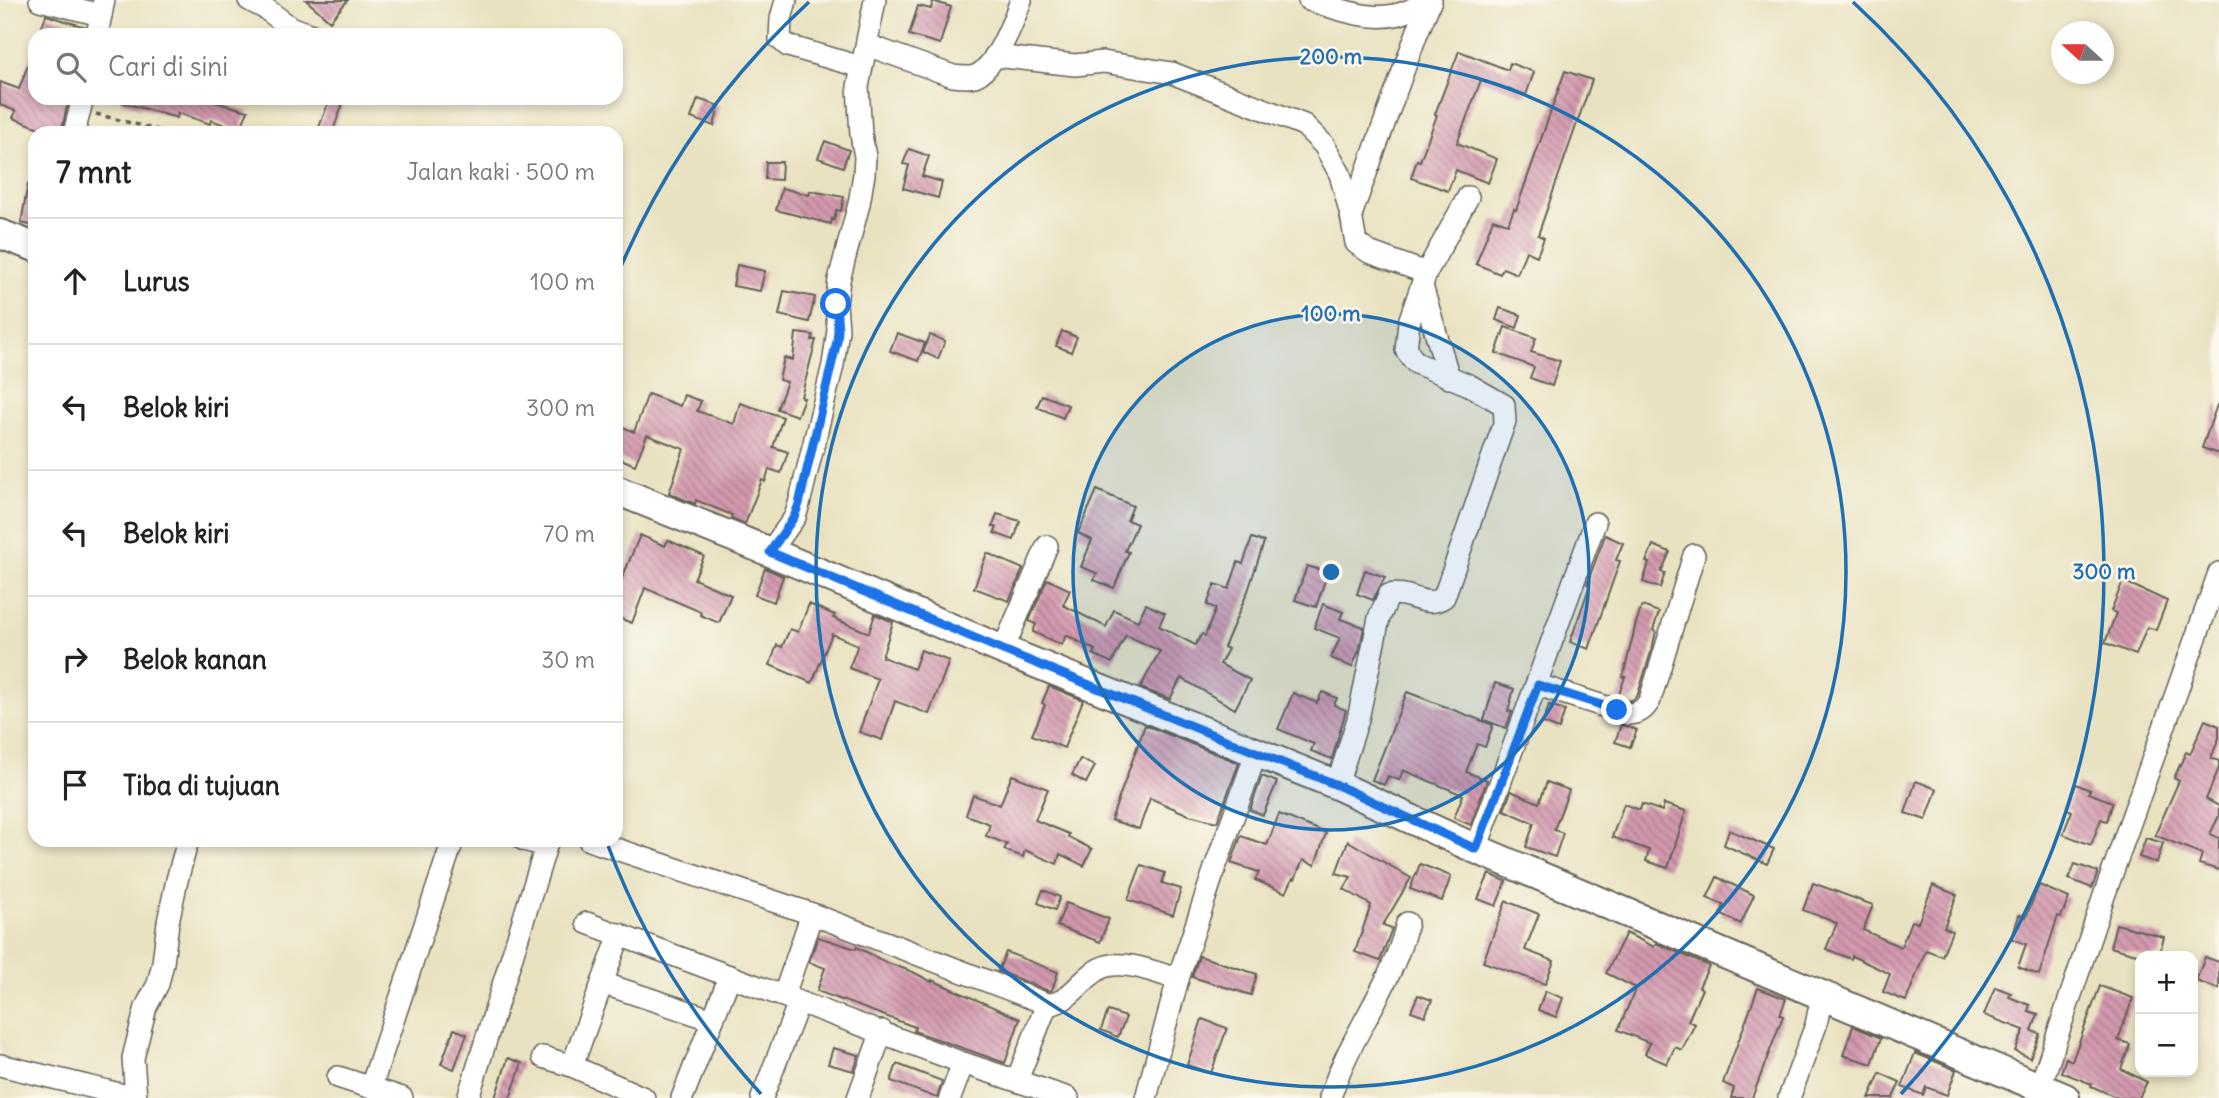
<!DOCTYPE html>
<html lang="id">
<head>
<meta charset="utf-8">
<style>
  :root { --surface:#fff; --page:#f6f6f6; --text:#222; --muted:#767676; --line:#e0e0e0 }
  body { margin:0; font-family:Delius,sans-serif; background:var(--page); color:var(--text) }
  .controls { position:absolute; right:21px; bottom:21px; display:grid; overflow:hidden; border-radius:14px; box-shadow:0 4px 10px #0003 }
  .controls button { width:63px; height:63px; display:grid; place-items:center; padding:0; border:0; border-bottom:2px solid var(--line); background:var(--surface); color:var(--text); font:35px sans-serif }
  .compass { position:absolute; left:2051px; top:21px; width:63px; height:63px; border-radius:50%; background:var(--surface); box-shadow:0 4px 10px #0003; rotate:291deg }
  .stop { position:absolute; width:21px; height:21px; margin:-16px; border:5px solid #1a73e8; border-radius:50%; background:#fff }
  .stop.end { background:#1a73e8; border-color:#fff; box-shadow:0 2px 7px #0008 }
  .list { margin:0; padding:0; list-style:none }
  h2 { display:flex; justify-content:space-between; align-items:center; height:91px; margin:0; padding:0 28px; font-size:30px }
  h2 small { font-size:23px; font-weight:400; color:var(--muted) }
  .list li { display:grid; grid-template-columns:46px 1fr auto; gap:21px; align-items:center; box-sizing:border-box; height:126px; padding:0 28px; border-top:2px solid var(--line) }
  .list b { display:block; font-size:26px; white-space:nowrap }
  .list em { font-size:23px; font-style:normal; color:var(--muted) }
  .icon { flex:none; width:38px; height:38px; fill:none; stroke:currentColor; stroke-width:2; stroke-linecap:round; stroke-linejoin:round }
  .map { position:relative; flex:none; width:2219px; height:1098px; overflow:hidden }
  .search { position:absolute; background:var(--surface); box-shadow:0 4px 10px #0003; left:28px; top:28px; width:595px; height:77px; display:flex; align-items:center; gap:18px; box-sizing:border-box; padding:0 24px; border-radius:21px; color:var(--muted); font-size:26px }
  .panel { position:absolute; background:var(--surface); box-shadow:0 4px 10px #0003; left:28px; top:126px; width:595px; height:721px; border-radius:21px }
  .map>svg:first-child { display:block }
  .building { fill:url(#building-back-hatch) }
  .lines { fill:none; stroke-linecap:round; stroke-linejoin:round }
  .minor-casing { stroke:#646156; stroke-width:24 }
  .secondary-casing { stroke:#646156; stroke-width:32 }
  .path { stroke:#646156; stroke-width:3.5; stroke-dasharray:5 5; stroke-linecap:butt }
  .minor { stroke:#fff; stroke-width:21 }
  .secondary { stroke:#fff; stroke-width:28 }
  .route { stroke:#1a73e8; stroke-width:9 }
  .ring { fill:none; stroke:#1f6fb2; stroke-width:3.5 }
  .centre { fill:#1f6fb2; stroke:#fbf7ec; stroke-width:3.5 }
  .ring-label { font-size:21px; text-anchor:middle; font-weight:bold; fill:#1f6fb2; stroke:#fbf7ec; stroke-width:5; stroke-linejoin:round; paint-order:stroke }
</style>
</head>
<body>
<div class="map">
<svg width="2219" height="1098" viewBox="0 0 2219 1098">
  <defs>
    <pattern id="building-back-hatch" width="6" height="6" patternUnits="userSpaceOnUse" patternTransform="scale(1.75)"><rect width="6" height="6" fill="#d399af"/><path d="M-1 5l2 2M0 0l6 6M5-1l2 2" fill="none" stroke="#aa7c8e"/></pattern>
  </defs>
  <rect width="100%" height="100%" fill="#fbf7ec"/>
  <filter id="ink" filterUnits="userSpaceOnUse"><feTurbulence type="fractalNoise" baseFrequency=".0143" numOctaves="2"/><feDisplacementMap in="SourceGraphic" scale="14" xChannelSelector="R" yChannelSelector="G"/><feConvolveMatrix kernelMatrix="1 2 1 2 8 2 1 2 1" color-interpolation-filters="sRGB"/></filter>
  <filter id="wash" filterUnits="userSpaceOnUse"><feTurbulence type="fractalNoise" baseFrequency=".00686" numOctaves="4" result="noise"/><feDisplacementMap in="SourceGraphic" scale="28" xChannelSelector="R" yChannelSelector="G"/><feGaussianBlur stdDeviation="1.57" result="paint"/><feColorMatrix in="noise" values="0 0 0 0 0 0 0 0 0 0 0 0 0 0 0 0 0 1.4 0 .05"/><feComposite in="paint" operator="in"/></filter>
  <g filter="url(#wash)">
    <rect width="100%" height="100%" fill="#e9e2c1"/>
    <g id="blocks">
      <g class="building">
        <polygon points="306,0 348,0 330,21"/>
        <polygon points="933,1 951,7 940,44 909,35 918,6 931,9"/>
        <polygon points="46,15 85,27 84,35 39,35"/>
        <polygon points="33,51 35,51 35,98 58,98 68,102 61,133 52,133 13,118 16,111 0,105 0,82 19,89"/>
        <polygon points="1459,51 1508,70 1510,63 1534,72 1526,95 1481,80 1457,143 1497,159 1488,183 1456,170 1448,191 1411,178 1417,160 1420,161 1437,115 1435,114"/>
        <polygon points="1565,71 1592,80 1538,235 1544,238 1537,256 1526,251 1517,274 1503,268 1500,274 1476,264 1493,219 1508,224 1514,209 1516,210"/>
        <polygon points="122,98 200,98 248,111 240,130 211,120 210,124 178,113 177,118 121,102"/>
        <polygon points="330,98 345,98 332,133 317,133"/>
        <polygon points="698,99 719,106 714,126 691,118"/>
        <polygon points="825,141 849,150 843,167 818,158"/>
        <polygon points="909,149 929,156 922,176 942,182 938,198 903,188 909,165 903,164"/>
        <polygon points="766,162 782,162 781,180 765,179"/>
        <polygon points="28,184 35,185 35,226 21,223"/>
        <polygon points="782,188 809,195 810,191 844,197 841,211 836,210 834,220 832,219 831,224 776,210"/>
        <polygon points="737,265 765,271 760,291 733,286"/>
        <polygon points="784,291 815,297 809,322 779,315"/>
        <polygon points="1500,308 1521,315 1517,328 1496,320"/>
        <polygon points="1505,327 1536,338 1531,352 1560,361 1552,386 1530,378 1534,367 1496,353"/>
        <polygon points="1062,331 1077,337 1071,352 1056,346"/>
        <polygon points="796,333 813,335 812,340 816,340 801,397 804,398 797,416 777,409 787,382 779,380 784,358 793,360"/>
        <polygon points="897,333 925,343 918,361 890,351"/>
        <polygon points="930,335 945,341 938,359 923,352"/>
        <polygon points="648,394 680,406 684,395 701,401 697,411 734,424 740,403 783,417 773,447 788,452 781,473 769,469 765,482 762,480 745,524 731,518 732,515 696,500 695,504 669,493 684,449 647,435 635,465 616,457 616,424 634,432"/>
        <polygon points="1042,395 1068,405 1063,418 1037,407"/>
        <polygon points="2217,405 2219,405 2219,454 2202,448"/>
        <polygon points="1097,490 1133,506 1127,520 1137,524 1125,551 1129,552 1114,588 1094,580 1097,573 1081,567 1092,540 1078,533"/>
        <polygon points="997,514 1020,521 1014,540 994,533 997,528 993,526"/>
        <polygon points="640,535 665,546 668,540 704,556 694,579 731,595 719,623 700,615 701,612 645,588 632,623 616,617 616,593"/>
        <polygon points="1605,535 1623,543 1616,560 1620,561 1589,649 1570,642 1590,585 1587,584"/>
        <polygon points="1252,538 1264,542 1248,591 1224,647 1228,649 1220,664 1250,680 1235,709 1181,678 1170,699 1140,688 1160,651 1126,635 1112,663 1093,654 1095,650 1066,635 1062,645 1033,632 1036,624 1029,621 1047,579 1070,590 1063,605 1106,627 1114,610 1138,621 1146,604 1165,613 1159,626 1195,645 1202,634 1205,636 1216,608 1207,605 1215,584 1229,589 1238,562 1243,564"/>
        <polygon points="1653,545 1670,552 1661,572 1665,573 1660,588 1643,582 1649,563 1646,562"/>
        <polygon points="987,553 1023,569 1009,601 974,588"/>
        <polygon points="1307,566 1328,572 1316,607 1295,600"/>
        <polygon points="765,568 783,576 774,602 755,595"/>
        <polygon points="1365,570 1385,577 1373,600 1357,594"/>
        <polygon points="2123,581 2167,601 2156,630 2147,627 2136,655 2105,643 2116,613 2111,611"/>
        <polygon points="809,604 835,615 833,618 869,633 875,614 893,622 882,657 914,669 921,650 949,661 929,714 895,701 882,740 859,732 878,679 849,668 858,645 832,634 812,683 770,665 777,645 782,647 790,629 798,632"/>
        <polygon points="1323,604 1343,612 1340,619 1364,627 1359,651 1352,667 1331,658 1340,638 1314,628"/>
        <polygon points="1642,606 1659,612 1653,630 1656,631 1652,649 1638,694 1634,699 1630,701 1618,697 1625,677 1623,677 1636,623"/>
        <polygon points="1495,683 1514,689 1508,711 1512,712 1506,728 1484,720"/>
        <polygon points="1049,686 1083,700 1064,748 1032,735 1045,705 1042,703"/>
        <polygon points="1322,692 1337,698 1334,705 1346,710 1332,759 1311,751 1314,744 1278,729 1293,693 1317,703"/>
        <polygon points="1407,692 1493,725 1485,747 1477,744 1466,772 1487,780 1471,825 1454,818 1463,795 1403,770 1399,780 1388,776 1384,785 1372,780"/>
        <polygon points="1549,705 1565,710 1559,729 1543,723"/>
        <polygon points="2205,720 2219,726 2219,738 2211,758 2219,761 2219,768 2206,799 2219,806 2219,816 2210,834 2219,838 2219,870 2199,864 2202,854 2155,835 2179,781 2174,778 2186,752 2190,754"/>
        <polygon points="1145,725 1239,763 1217,822 1189,815 1150,798 1139,829 1111,820"/>
        <polygon points="1621,725 1637,730 1630,747 1615,742"/>
        <polygon points="1080,759 1095,766 1086,783 1072,775"/>
        <polygon points="1012,775 1048,789 1035,820 1069,834 1068,837 1092,849 1084,866 1060,854 1057,864 1025,850 1023,857 1004,850 1007,844 986,836 990,824 966,815 973,795 1000,805"/>
        <polygon points="1262,776 1277,782 1263,815 1250,810"/>
        <polygon points="1916,781 1937,789 1926,820 1905,813"/>
        <polygon points="1547,782 1569,790 1554,830 1563,833 1555,857 1526,847 1534,823 1504,810 1511,791 1539,803"/>
        <polygon points="2076,784 2090,790 2088,793 2113,802 2107,821 2101,819 2091,845 2063,834 2072,811 2067,809"/>
        <polygon points="1624,804 1640,810 1642,804 1662,811 1664,804 1686,811 1668,868 1646,861 1649,850 1612,837"/>
        <polygon points="1279,814 1326,833 1315,865 1303,860 1295,879 1293,878 1286,893 1255,880 1259,872 1231,863 1241,836 1267,845"/>
        <polygon points="1729,830 1774,849 1767,864 1724,845"/>
        <polygon points="2146,838 2163,843 2157,863 2139,857"/>
        <polygon points="1348,841 1411,878 1383,925 1392,928 1380,961 1355,952 1371,905 1344,889 1351,877 1336,873"/>
        <polygon points="1420,864 1451,876 1442,901 1410,889"/>
        <polygon points="2075,864 2098,872 2092,888 2069,879"/>
        <polygon points="1141,865 1165,873 1162,883 1181,889 1173,915 1128,900"/>
        <polygon points="1489,874 1506,881 1496,906 1478,899"/>
        <polygon points="1717,877 1754,895 1741,924 1720,914 1724,905 1707,898"/>
        <polygon points="1813,883 1873,905 1863,930 1901,947 1911,921 1918,923 1933,885 1957,895 1944,927 1952,931 1942,956 1926,950 1906,1001 1883,992 1890,974 1852,956 1851,959 1826,949 1837,923 1803,910"/>
        <polygon points="2039,885 2069,898 2061,917 2058,916 2039,975 2018,967 2026,944 2012,939 2019,915 2026,917"/>
        <polygon points="1043,890 1060,897 1055,910 1038,903"/>
        <polygon points="1506,901 1539,914 1525,950 1554,961 1545,984 1483,962"/>
        <polygon points="1066,903 1109,919 1100,942 1057,926"/>
        <polygon points="2116,924 2164,937 2159,956 2144,956 2110,947"/>
        <polygon points="1626,933 1654,947 1656,943 1709,966 1699,987 1702,989 1688,1021 1695,1024 1682,1050 1675,1047 1667,1064 1645,1054 1650,1043 1618,1030 1636,988 1606,973"/>
        <polygon points="818,937 856,949 857,947 885,962 913,972 932,982 932,980 1020,1019 1005,1063 914,1031 915,1027 817,991 825,968 809,962"/>
        <polygon points="1006,952 1058,972 1052,990 1049,991 998,971"/>
        <polygon points="1199,956 1257,974 1251,995 1192,977"/>
        <polygon points="2205,957 2219,962 2219,989 2196,981"/>
        <polygon points="2100,986 2133,998 2118,1040 2130,1044 2121,1069 2147,1082 2139,1098 2118,1098 2091,1086 2092,1084 2061,1072 2066,1058 2072,1061"/>
        <polygon points="1995,987 2011,993 2009,997 2030,1005 2028,1011 2038,1014 2032,1031 2040,1034 2030,1058 2015,1051 2024,1030 1984,1015"/>
        <polygon points="1758,988 1786,999 1780,1015 1783,1016 1752,1098 1731,1098 1734,1088 1723,1083"/>
        <polygon points="1545,991 1563,998 1556,1017 1538,1010"/>
        <polygon points="1418,995 1432,1000 1425,1016 1411,1011"/>
        <polygon points="1108,1011 1126,1017 1118,1037 1101,1030"/>
        <polygon points="1202,1019 1227,1028 1211,1073 1187,1065"/>
        <polygon points="1853,1026 1881,1038 1872,1064 1843,1055"/>
        <polygon points="454,1029 467,1034 454,1069 441,1064"/>
        <polygon points="833,1048 859,1055 854,1071 828,1064"/>
        <polygon points="1915,1053 1956,1070 1947,1095 1926,1087 1923,1095 1902,1087"/>
        <polygon points="508,1058 522,1063 515,1084 510,1098 495,1098"/>
        <polygon points="897,1064 942,1081 937,1098 891,1081"/>
        <polygon points="1880,1073 1900,1082 1893,1098 1869,1098"/>
      </g>
    </g>
  </g>
  <g filter="url(#ink)">
    <use href="#blocks" fill-opacity="0" stroke="#646156" stroke-width="2"/>
    <g class="lines">
      <defs>
        <g id="minor">
          <polyline points="40,0 101,15"/>
          <polyline points="249,0 266,9 290,27 312,35"/>
          <polyline points="786,0 781,19 780,39 788,46 861,67"/>
          <path d="M 1309,0 C 1346,12 1392,30 1425,0"/>
          <polyline points="97,35 104,0"/>
          <path d="M 867,45 L 953,76 C 961,77 968,78 975,76 C 996,68 1014,20 1021,0"/>
          <polyline points="995,56 1075,65 1103,62 1172,73 1304,125 1324,145 1340,174 1351,215"/>
          <polyline points="74,133 83,98"/>
          <polyline points="1426,273 1468,197"/>
          <polyline points="1422,286 1449,378"/>
          <polyline points="770,552 795,517 799,504 833,365 838,330 836,304 839,280 859,204 864,174 865,157 861,134 858,87 875,0"/>
          <polyline points="1003,650 1047,546"/>
          <path d="M 1538,685 L 1628,714 C 1640,713 1644,710 1650,700 L 1694,555"/>
          <path d="M 1337,785 L 1358,719 L 1379,618 L 1389,595 C 1409,590 1426,610 1444,597 L 1505,421 L 1504,405 L 1469,385 L 1416,363 L 1406,350 L 1409,322 L 1426,273 L 1369,252 L 1356,243 L 1351,215 L 1417,33 L 1431,0"/>
          <polyline points="524,840 546,846"/>
          <path d="M 589,840 L 812,914 L 1047,1004 C 1069,1006 1085,971 1107,966 C 1130,961 1156,973 1178,979"/>
          <polyline points="1476,849 1595,523"/>
          <polyline points="587,923 963,1063 1068,1098"/>
          <polyline points="602,983 713,1020"/>
          <polyline points="784,995 812,914"/>
          <polyline points="543,1057 572,1066 644,1098"/>
          <polyline points="0,1065 136,1098"/>
          <polyline points="572,1066 620,934"/>
          <polyline points="338,1077 402,1098"/>
          <polyline points="1017,1080 1047,1004"/>
          <polyline points="371,1087 453,840"/>
          <polyline points="2040,1087 2104,896 2219,573"/>
          <polyline points="136,1098 133,1058 146,1007 158,984 163,963 168,922 177,880 188,840"/>
          <polyline points="468,1098 548,840"/>
          <polyline points="682,1098 730,976"/>
          <polyline points="762,1098 799,1002"/>
          <polyline points="858,1098 882,1031"/>
          <polyline points="950,1098 963,1063"/>
          <polyline points="1146,1098 1178,979 1217,862 1257,751"/>
          <path d="M 1330,1098 C 1348,1037 1393,986 1407,923"/>
          <polyline points="1789,1098 1816,1025 1822,995"/>
        </g>
        <g id="secondary">
          <polyline points="0,234 35,247"/>
          <polyline points="616,490 770,552 1003,650 1337,785 1476,849 2065,1098"/>
        </g>
      </defs>
      <use href="#minor" class="minor-casing"/>
      <use href="#secondary" class="secondary-casing"/>
      <polyline class="path" points="96,114 170,133"/>
      <use href="#minor" class="minor"/>
      <use href="#secondary" class="secondary"/>
    </g>
  </g>
  <g class="lines" filter="url(#ink)">
    <polyline class="route" points="836,304 838,330 837,341 799,504 794,517 770,552 1003,650 1337,785 1476,849 1538,685 1617,710"/>
  </g>
  <circle cx="1331" cy="572" r="258" fill="#1f6fb2" fill-opacity=".12"/>
  <g class="ring">
    <circle cx="1331" cy="572" r="258"/>
    <circle cx="1331" cy="572" r="515"/>
    <path d="M761 1094A773 773 0 0 1 607 843M617 276A773 773 0 0 1 809 2M1853 2A773 773 0 0 1 1901 1094"/>
  </g>
  <circle cx="1331" cy="572" r="10" class="centre"/>
  <g class="ring-label">
    <text x="1331" y="64">200 m</text>
    <text x="1331" y="321">100 m</text>
    <text x="2104" y="579">300 m</text>
  </g>
</svg>
<div class="controls">
<button>+</button>
<button>−</button>
</div>
<svg class="compass" viewBox="-18 -18 36 36"><path d="M0-13l5 13h-10z" fill="#e53935"/><path d="M0 13l5-13h-10z" fill="#767676"/></svg>
<div class="stop" style="left:836px;top:304px"></div>
<div class="stop end" style="left:1617px;top:710px"></div>
<div class="search"><svg class="icon" aria-label="search" viewBox="0 0 24 24"><circle cx="10" cy="10" r="6"/><path d="M15 15l6 6"/></svg>Cari di sini</div>
<section class="panel">
<h2>7 mnt<small>Jalan kaki · 500 m</small></h2>
<ul class="list">
<li><svg class="icon" aria-label="ahead" viewBox="0 0 24 24"><path d="M12 20V5M6 11l6-6 6 6"/></svg><div><b>Lurus</b></div><em>100 m</em></li>
<li><svg class="icon" aria-label="left" viewBox="0 0 24 24"><path d="M17 20v-9H6M10 6l-5 5 5 5"/></svg><div><b>Belok kiri</b></div><em>300 m</em></li>
<li><svg class="icon" aria-label="left" viewBox="0 0 24 24"><path d="M17 20v-9H6M10 6l-5 5 5 5"/></svg><div><b>Belok kiri</b></div><em>70 m</em></li>
<li><svg class="icon" aria-label="right" viewBox="0 0 24 24"><path d="M7 20v-9h11M14 6l5 5-5 5"/></svg><div><b>Belok kanan</b></div><em>30 m</em></li>
<li><svg class="icon" aria-label="arrive" viewBox="0 0 24 24"><path d="M6 21V4h12l-3 4 3 4H6"/></svg><div><b>Tiba di tujuan</b></div></li>
</ul>
</section>
</div>
</body>
</html>
